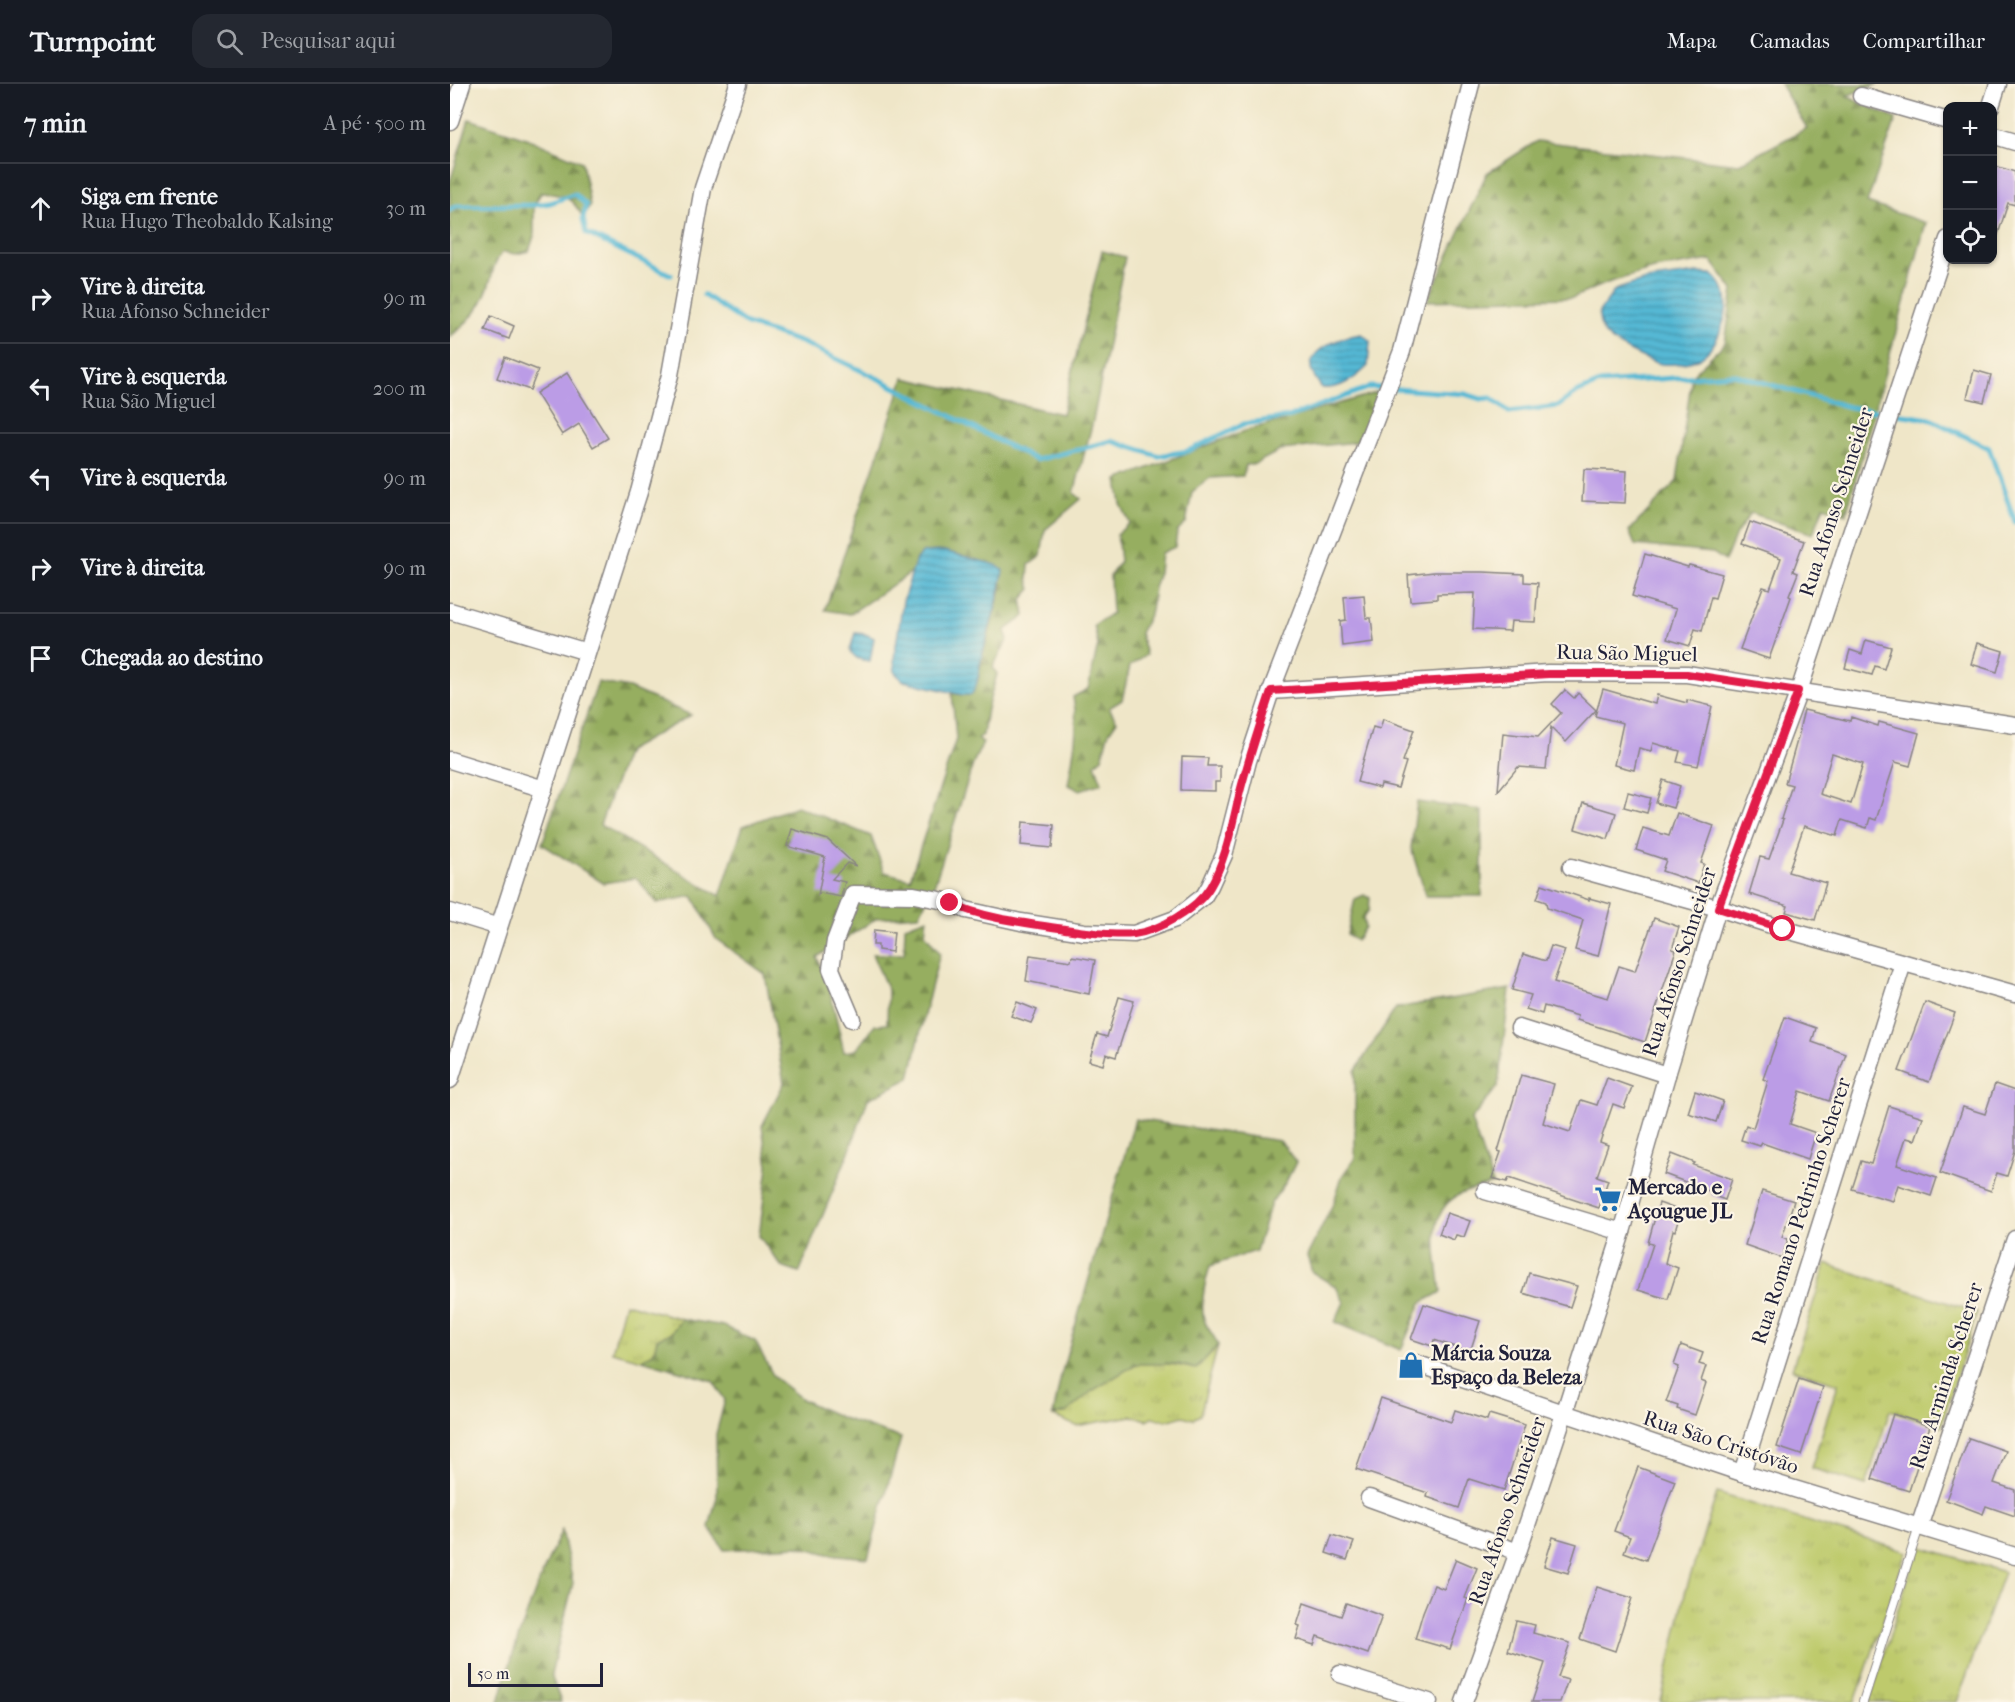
<!DOCTYPE html>
<html lang="pt">
<head>
<meta charset="utf-8">
<style>
  :root { --surface:#171b24; --page:#242831; --text:#f1f3f6; --muted:#9ea1a6; --line:#363941 }
  body { margin:0; font-family:"IM FELL French Canon",serif; background:var(--page); color:var(--text) }
  .controls { position:absolute; right:18px; top:18px; display:grid; overflow:hidden; border-radius:12px; box-shadow:0 2px 4px #0004 }
  .controls button { width:54px; height:54px; display:grid; place-items:center; padding:0; border:0; border-bottom:2px solid var(--line); background:var(--surface); color:var(--text); font:30px sans-serif }
  .scale { position:absolute; left:18px; bottom:15px; width:135px; box-sizing:border-box; padding-left:6px; border:3px solid #22223b; border-top:0; font-size:16px; line-height:21px; white-space:nowrap; color:#22223b; -webkit-text-stroke:4px #fcf5e5; paint-order:stroke }
  .stop { position:absolute; width:18px; height:18px; margin:-14px; border:4px solid #e11d48; border-radius:50%; background:#fff }
  .stop.end { background:#e11d48; border-color:#fff; box-shadow:0 2px 6px #0008 }
  .list { margin:0; padding:0; list-style:none }
  h2 { display:flex; justify-content:space-between; align-items:center; height:78px; margin:0; padding:0 24px; font-size:26px }
  h2 small { font-size:20px; font-weight:400; color:var(--muted) }
  .list li { display:grid; grid-template-columns:39px 1fr auto; gap:18px; align-items:center; box-sizing:border-box; height:90px; padding:0 24px; border-top:2px solid var(--line) }
  .list b { display:block; font-size:22px; white-space:nowrap }
  .list p { margin:0; font-size:20px; white-space:nowrap; color:var(--muted) }
  .list em { font-size:20px; font-style:normal; color:var(--muted) }
  .icon { flex:none; width:33px; height:33px; fill:none; stroke:currentColor; stroke-width:2; stroke-linecap:round; stroke-linejoin:round }
  .map { position:relative; flex:none; width:1565px; height:1618px; overflow:hidden }
  header { display:flex; align-items:center; gap:36px; box-sizing:border-box; height:84px; padding:0 30px; background:var(--surface); border-bottom:2px solid var(--line) }
  header strong { font-size:28px }
  nav { display:flex; gap:33px; margin-inline-start:auto; font-size:21px }
  .search { width:420px; height:54px; background:var(--page); display:flex; align-items:center; gap:15px; box-sizing:border-box; padding:0 21px; border-radius:18px; color:var(--muted); font-size:22px }
  main { display:flex }
  aside { flex:1; background:var(--surface) }
  .map>svg:first-child { display:block }
  .grass { fill:url(#grass-tufts); stroke:#707654; stroke-width:1.5 }
  .forest { fill:url(#forest-firs); stroke:#5c684e; stroke-width:1.5 }
  .water { fill:url(#water-rules); stroke:#3c6d88; stroke-width:1.5 }
  .lines { fill:none; stroke-linecap:round; stroke-linejoin:round }
  .stream { stroke:#55b8d4; stroke-width:5 }
  .building { fill:#bb9ce6; fill-rule:evenodd }
  .service-casing { stroke:#888482; stroke-width:10 }
  .minor-casing { stroke:#888482; stroke-width:19 }
  .service { stroke:#fff; stroke-width:8 }
  .minor { stroke:#fff; stroke-width:16 }
  .route { stroke:#e11d48; stroke-width:8 }
  .labels { text-anchor:middle; dominant-baseline:central; stroke-width:4.5; stroke-linejoin:round; paint-order:stroke }
  .street-label { font-size:21px; fill:#22223b; stroke:#fcf5e5 }
  .poi-label { font-size:21px; font-weight:bold; fill:#22223b; stroke:#fcf5e5; text-anchor:start }
</style>
</head>
<body>
<header>
<strong>Turnpoint</strong>
<div class="search"><svg class="icon" aria-label="search" viewBox="0 0 24 24"><circle cx="10" cy="10" r="6"/><path d="M15 15l6 6"/></svg>Pesquisar aqui</div>
<nav><a>Mapa</a><a>Camadas</a><a>Compartilhar</a></nav>
</header>
<main>
<aside>
<h2>7 min<small>A pé · 500 m</small></h2>
<ul class="list">
<li><svg class="icon" aria-label="ahead" viewBox="0 0 24 24"><path d="M12 20V5M6 11l6-6 6 6"/></svg><div><b>Siga em frente</b><p>Rua Hugo Theobaldo Kalsing</p></div><em>30 m</em></li>
<li><svg class="icon" aria-label="right" viewBox="0 0 24 24"><path d="M7 20v-9h11M14 6l5 5-5 5"/></svg><div><b>Vire à direita</b><p>Rua Afonso Schneider</p></div><em>90 m</em></li>
<li><svg class="icon" aria-label="left" viewBox="0 0 24 24"><path d="M17 20v-9H6M10 6l-5 5 5 5"/></svg><div><b>Vire à esquerda</b><p>Rua São Miguel</p></div><em>200 m</em></li>
<li><svg class="icon" aria-label="left" viewBox="0 0 24 24"><path d="M17 20v-9H6M10 6l-5 5 5 5"/></svg><div><b>Vire à esquerda</b></div><em>90 m</em></li>
<li><svg class="icon" aria-label="right" viewBox="0 0 24 24"><path d="M7 20v-9h11M14 6l5 5-5 5"/></svg><div><b>Vire à direita</b></div><em>90 m</em></li>
<li><svg class="icon" aria-label="arrive" viewBox="0 0 24 24"><path d="M6 21V4h12l-3 4 3 4H6"/></svg><div><b>Chegada ao destino</b></div></li>
</ul>
</aside>
<div class="map">
<svg width="1565" height="1618" viewBox="0 0 1565 1618">
  <defs>
    <pattern id="grass-tufts" width="24" height="20" patternUnits="userSpaceOnUse" patternTransform="scale(1.5)"><rect width="24" height="20" fill="#beca6c"/><path d="M3 7l-1-3M5 7V3M7 7l1-3M15 17l-1-3M17 17v-4M19 17l1-3" fill="none" stroke="#a3ad5e"/></pattern>
    <pattern id="forest-firs" width="22" height="20" patternUnits="userSpaceOnUse" patternTransform="scale(1.5)"><rect width="22" height="20" fill="#96ae60"/><path d="M5 1l3.5 6h-7zM16 11l3.5 6h-7z" fill="#7a8d50"/></pattern>
    <pattern id="water-rules" width="6" height="5" patternUnits="userSpaceOnUse" patternTransform="scale(1.5)"><rect width="6" height="5" fill="#55b8d4"/><path d="M0 2.5h6" fill="none" stroke="#4695ad"/></pattern>
  </defs>
  <rect width="100%" height="100%" fill="#fcf5e5"/>
  <filter id="ink" filterUnits="userSpaceOnUse"><feTurbulence type="fractalNoise" baseFrequency=".0167" numOctaves="2"/><feDisplacementMap in="SourceGraphic" scale="12" xChannelSelector="R" yChannelSelector="G"/><feConvolveMatrix kernelMatrix="1 2 1 2 8 2 1 2 1" color-interpolation-filters="sRGB"/></filter>
  <filter id="wash" filterUnits="userSpaceOnUse"><feTurbulence type="fractalNoise" baseFrequency=".008" numOctaves="4" result="noise"/><feDisplacementMap in="SourceGraphic" scale="24" xChannelSelector="R" yChannelSelector="G"/><feGaussianBlur stdDeviation="1.35" result="paint"/><feColorMatrix in="noise" values="0 0 0 0 0 0 0 0 0 0 0 0 0 0 0 0 0 1.4 0 .05"/><feComposite in="paint" operator="in"/></filter>
  <g filter="url(#wash)">
    <rect width="100%" height="100%" fill="#efe6c8"/>
    <g class="grass">
      <polygon points="1376,1180 1527,1228 1491,1342 1440,1326 1416,1401 1361,1384 1388,1300 1342,1285"/>
      <polygon points="175,1219 232,1235 221,1249 207,1255 204,1269 192,1276 162,1268"/>
      <path d="M 768,1261 L 750,1331 L 743,1335 L 733,1332 L 716,1337 L 703,1333 L 697,1336 L 682,1332 L 626,1342 L 603,1332 C 624,1327 625,1319 641,1307 C 649,1302 678,1281 685,1280 C 701,1276 730,1281 746,1285 Z"/>
      <polygon points="1267,1409 1457,1468 1405,1618 1211,1618 1235,1509"/>
      <polygon points="1468,1462 1554,1488 1507,1618 1419,1618"/>
    </g>
    <g class="forest">
      <polygon points="1330,0 1428,0 1396,12 1446,35 1417,119 1476,139 1396,430 1374,422 1363,450 1301,429 1286,450 1275,477 1263,469 1185,461 1179,447 1227,397 1242,291 1275,259 1283,206 1261,176 1204,185 1160,198 1122,214 977,217 1037,89 1087,57 1289,80 1357,44"/>
      <path d="M 19,35 L 76,54 L 132,78 L 140,121 L 133,134 C 123,113 113,110 91,109 L 84,121 L 84,152 L 79,167 L 66,170 L 53,168 C 43,180 45,181 41,194 C 34,221 21,236 0,253 L 0,98 Z"/>
      <polygon points="652,167 675,173 643,337 624,409 631,415 595,446 591,472 579,481 578,495 581,505 572,515 575,532 555,547 558,555 543,583 547,590 537,625 533,651 528,654 533,659 524,677 484,802 469,831 427,834 367,873 379,903 394,968 406,966 425,941 437,940 438,906 422,870 454,870 455,842 477,834 475,850 490,869 475,927 460,994 418,1015 401,1063 349,1189 332,1183 309,1152 318,1082 312,1042 334,999 315,890 266,855 243,812 207,819 186,794 153,799 92,760 148,598 179,604 241,631 177,667 150,741 270,812 293,742 347,722 421,752 434,788 460,795 506,655 502,609 513,611 528,596 531,577 551,505 546,481 494,467 474,468 466,475 463,487 400,530 375,526 454,294 612,330"/>
      <path d="M 929,308 L 915,344 L 906,358 L 831,366 L 805,380 L 796,381 L 793,392 L 760,394 L 742,408 L 736,439 L 727,448 L 725,463 L 711,469 L 709,488 L 704,504 L 701,527 L 690,549 L 696,571 L 680,582 L 672,616 L 659,624 L 667,637 L 658,650 L 652,674 L 645,680 L 652,699 L 630,706 L 618,701 C 623,669 630,645 623,613 L 638,605 L 648,561 L 644,541 L 662,529 L 660,492 L 670,477 L 667,450 L 680,439 L 671,420 L 667,396 L 795,347 Z"/>
      <polygon points="967,718 1032,726 1032,812 976,812 961,764"/>
      <polygon points="914,811 920,814 919,826 913,834 915,843 906,857 897,850 905,815"/>
      <path d="M 1060,905 L 1048,1002 L 1021,1036 L 1043,1100 C 1031,1104 1017,1106 1007,1112 C 974,1130 988,1178 991,1208 L 971,1219 L 951,1266 L 885,1238 L 894,1218 L 886,1203 L 862,1188 L 857,1172 L 884,1118 L 892,1092 L 905,1074 L 905,987 L 946,924 Z"/>
      <path d="M 685,1035 L 830,1057 L 846,1078 L 836,1098 L 821,1119 L 806,1167 L 760,1182 C 755,1198 750,1219 754,1235 C 756,1244 765,1252 768,1261 L 746,1285 L 728,1280 L 686,1280 L 642,1307 L 617,1328 L 603,1332 L 611,1291 Z"/>
      <polygon points="232,1235 274,1242 305,1257 324,1293 353,1316 392,1334 451,1354 418,1474 378,1470 348,1462 274,1466 259,1443 267,1413 266,1350 275,1316 263,1297 192,1276 204,1268 207,1255 221,1249"/>
      <path d="M 112,1446 L 123,1499 L 101,1591 L 111,1618 L 49,1618 C 65,1558 85,1502 112,1446 Z"/>
    </g>
    <g class="water">
      <path d="M 1247,189 L 1262,190 C 1276,203 1280,217 1274,236 C 1270,250 1263,267 1249,274 C 1241,279 1222,281 1212,280 C 1199,278 1163,260 1155,250 C 1150,244 1149,235 1149,228 L 1165,206 L 1196,196 Z"/>
      <path d="M 912,250 L 920,257 L 918,282 C 906,294 890,306 872,304 C 868,298 862,291 861,284 C 859,263 896,252 912,250 Z"/>
      <path d="M 494,467 L 546,481 L 553,486 C 549,516 539,545 531,575 C 528,588 529,601 521,611 L 513,611 L 454,597 L 445,589 L 444,574 L 453,517 L 466,475 L 474,468 Z"/>
      <path d="M 405,549 L 415,550 L 424,554 L 420,577 C 410,576 405,575 400,566 Z"/>
    </g>
    <g class="lines">
      <g class="stream">
        <polyline points="0,126 6,122 84,121 100,119 125,110 136,121 133,134 136,149 221,191"/>
        <polyline points="254,211 297,240 353,259 431,296 586,376 662,357 709,372 738,367 794,340 839,333 920,303 1015,310 1031,315 1041,314 1059,328 1108,322 1126,309 1150,299 1283,290 1399,323 1480,335 1539,364 1565,438"/>
      </g>
    </g>
    <g id="blocks">
      <g class="building">
        <polygon points="1542,81 1565,88 1565,121 1558,119 1546,157 1542,157"/>
        <polygon points="41,232 64,242 59,255 35,246"/>
        <polygon points="55,273 88,286 80,306 47,294"/>
        <polygon points="1524,286 1541,291 1534,318 1517,314"/>
        <polygon points="117,289 158,354 143,363 129,340 112,351 86,309"/>
        <polygon points="1134,385 1177,387 1175,419 1132,417"/>
        <polygon points="1300,438 1354,457 1343,487 1348,489 1339,512 1341,513 1319,575 1290,565 1313,503 1320,505 1331,474 1292,460"/>
        <polygon points="1195,470 1238,483 1239,481 1272,490 1265,514 1261,513 1252,547 1245,545 1240,562 1217,555 1226,525 1182,512"/>
        <polygon points="984,488 1033,488 1074,490 1074,498 1088,499 1085,538 1061,537 1060,547 1023,545 1025,509 987,510 987,515 960,517 958,491"/>
        <polygon points="914,511 916,534 921,534 924,558 892,562 890,537 896,536 894,513"/>
        <polygon points="1416,556 1441,563 1434,585 1425,582 1422,591 1395,584 1400,566 1412,570"/>
        <polygon points="1527,559 1553,567 1547,588 1521,580"/>
        <polygon points="1153,605 1205,620 1207,611 1237,619 1237,616 1262,622 1248,682 1227,678 1230,667 1203,659 1201,667 1189,664 1184,686 1164,681 1173,639 1145,632"/>
        <polygon points="1115,606 1124,614 1128,609 1146,626 1116,658 1101,643 1096,685 1068,683 1048,707 1053,649 1088,653 1111,629 1102,620"/>
        <path d="M 1354,626 L 1400,637 L 1401,633 L 1428,642 L 1429,638 L 1469,649 L 1460,682 L 1445,678 L 1426,736 L 1420,734 L 1417,744 L 1392,736 L 1387,752 L 1354,742 L 1338,788 L 1376,799 L 1365,836 L 1336,828 L 1338,822 L 1299,810 L 1310,773 L 1319,775 L 1333,736 L 1331,735 L 1342,701 L 1335,699 L 1350,646 L 1349,646 ZM 1382,670 L 1413,680 L 1401,720 L 1370,710 Z"/>
        <polygon points="933,635 964,646 953,677 956,678 948,704 931,700 930,704 907,698 923,643 930,645"/>
        <polygon points="732,673 758,674 757,682 770,682 770,698 765,698 765,707 731,706"/>
        <polygon points="1213,696 1230,702 1223,724 1206,719"/>
        <polygon points="1178,708 1201,714 1197,729 1174,723"/>
        <polygon points="1133,719 1166,729 1158,755 1125,745"/>
        <polygon points="1227,729 1264,742 1251,779 1254,780 1248,799 1212,787 1216,776 1186,766 1193,744 1219,752"/>
        <polygon points="573,738 604,741 602,764 571,761"/>
        <polygon points="342,745 378,756 406,782 397,779 382,795 395,798 391,813 370,809 368,811 375,773 337,762"/>
        <polygon points="1092,800 1139,816 1139,814 1161,820 1148,872 1125,866 1133,836 1097,824 1096,818 1087,815"/>
        <polygon points="1204,834 1229,843 1222,865 1226,866 1195,958 1127,936 1128,932 1094,922 1092,930 1076,925 1081,911 1062,906 1073,870 1096,877 1101,862 1115,866 1104,898 1158,914 1169,882 1185,887"/>
        <polygon points="424,846 444,848 442,868 428,866 428,861 423,861"/>
        <polygon points="580,871 621,877 622,872 645,876 639,910 576,897"/>
        <polygon points="669,913 684,917 666,973 656,970 653,981 639,977 647,950 657,953"/>
        <polygon points="567,918 587,926 581,939 561,932"/>
        <polygon points="1475,918 1505,929 1479,998 1449,987"/>
        <polygon points="1335,933 1366,944 1362,958 1396,970 1379,1017 1350,1007 1340,1040 1366,1049 1358,1075 1312,1059 1310,1062 1291,1056 1296,1041 1303,1044 1318,997 1313,995"/>
        <polygon points="1071,991 1104,1000 1093,1039 1120,1048 1131,1016 1147,1021 1157,994 1182,1003 1174,1024 1163,1020 1150,1058 1158,1061 1147,1092 1158,1096 1149,1124 1059,1094 1057,1098 1042,1094 1051,1068 1048,1067"/>
        <polygon points="1545,1000 1565,1007 1565,1067 1557,1092 1547,1089 1541,1107 1490,1089 1513,1023 1535,1030"/>
        <polygon points="1245,1007 1273,1017 1266,1038 1238,1029"/>
        <polygon points="1439,1022 1473,1033 1465,1056 1456,1054 1447,1081 1487,1094 1481,1112 1448,1101 1443,1117 1402,1105 1411,1077 1421,1080"/>
        <polygon points="1222,1070 1245,1079 1243,1081 1282,1095 1275,1116 1261,1111 1262,1108 1214,1090"/>
        <polygon points="1312,1107 1344,1117 1332,1153 1338,1155 1332,1174 1295,1161"/>
        <polygon points="1209,1119 1231,1127 1225,1147 1223,1146 1215,1179 1228,1184 1218,1215 1188,1206 1203,1160 1198,1159"/>
        <polygon points="997,1129 1020,1137 1014,1153 1006,1151 1004,1156 989,1150"/>
        <polygon points="1079,1189 1127,1202 1120,1223 1073,1209"/>
        <polygon points="974,1220 1030,1237 1020,1268 984,1256 982,1262 961,1255"/>
        <polygon points="1231,1261 1253,1269 1249,1280 1256,1282 1251,1297 1256,1299 1245,1331 1227,1325 1228,1322 1216,1318 1229,1283 1224,1281"/>
        <polygon points="1349,1295 1373,1303 1351,1371 1327,1363"/>
        <polygon points="931,1314 1001,1338 1005,1326 1037,1336 1039,1330 1075,1341 1054,1406 1019,1395 1009,1424 977,1413 978,1409 906,1385"/>
        <polygon points="1443,1330 1480,1342 1459,1407 1422,1395"/>
        <polygon points="1519,1354 1556,1367 1544,1399 1565,1406 1565,1432 1536,1422 1533,1430 1496,1416"/>
        <polygon points="1188,1383 1225,1397 1196,1476 1174,1468 1180,1453 1164,1447"/>
        <polygon points="882,1451 904,1458 897,1476 876,1469"/>
        <polygon points="1103,1453 1127,1460 1118,1489 1094,1482"/>
        <polygon points="1006,1475 1027,1484 1015,1514 1018,1515 1000,1565 965,1555 973,1528 984,1501 994,1505"/>
        <polygon points="1147,1503 1182,1514 1165,1567 1130,1555"/>
        <polygon points="854,1519 891,1532 896,1519 932,1532 918,1570 867,1552 864,1561 846,1555 850,1542 847,1541"/>
        <polygon points="1066,1537 1085,1541 1083,1549 1120,1559 1108,1593 1118,1596 1110,1618 1082,1618 1095,1579 1058,1567"/>
      </g>
    </g>
  </g>
  <g filter="url(#ink)">
    <use href="#blocks" fill-opacity="0" stroke="#888482" stroke-width="1.5"/>
    <g class="lines">
      <defs>
        <polyline id="service" points="1413,1618 1469,1443"/>
        <g id="minor">
          <polyline points="1411,12 1498,37"/>
          <polyline points="1541,22 1548,0"/>
          <polyline points="0,37 12,0"/>
          <polyline points="1542,51 1565,58"/>
          <polyline points="0,527 137,568"/>
          <polyline points="821,607 1098,589 1237,590 1565,641"/>
          <polyline points="0,676 94,705"/>
          <polyline points="1121,783 1268,824 1333,845 1565,910"/>
          <polyline points="0,828 49,843"/>
          <polyline points="402,935 381,885 385,857 403,810 464,811 500,818 516,826 571,838 634,848 684,850 725,835 754,812 760,802 774,771 798,677 821,607 952,267 1021,0"/>
          <polyline points="1069,944 1217,991"/>
          <polyline points="0,996 189,408 220,291 253,104 288,0"/>
          <polyline points="1035,1107 1172,1148"/>
          <polyline points="965,1279 1292,1389 1565,1472"/>
          <polyline points="1292,1389 1453,879"/>
          <polyline points="919,1414 1068,1468"/>
          <polyline points="1469,1443 1565,1155"/>
          <polyline points="890,1590 979,1618"/>
          <polyline points="1014,1618 1068,1468 1114,1330 1172,1148 1217,991 1268,824 1349,607 1498,155"/>
        </g>
      </defs>
      <use href="#service" class="service-casing"/>
      <use href="#minor" class="minor-casing"/>
      <use href="#service" class="service"/>
      <use href="#minor" class="minor"/>
    </g>
  </g>
  <g class="lines" filter="url(#ink)">
    <path class="route" d="M 500,819 C 535,835 577,839 615,845 C 634,848 665,852 684,850 C 708,847 747,825 760,803 C 777,774 782,739 790,708 C 799,673 810,640 821,607 L 1098,590 L 1237,590 L 1348,607 L 1268,824 L 1333,845"/>
  </g>
  <defs>
    <symbol id="supermarket-bare" viewBox="-9 -9 18 18"><path d="M-6-5.5h2.5l.6 2H6L4.5 2H-2.5L-4.4-4H-6ZM-1.5 3.2a1.3 1.3 0 1 0 .1 0ZM3 3.2a1.3 1.3 0 1 0 .1 0Z" fill="#1f6fb2" stroke="#fcf5e5" stroke-width="2.5" paint-order="stroke"/></symbol>
    <symbol id="shop-bare" viewBox="-9 -9 18 18"><path d="M-5-2.5h2.3a2.7 3.5 0 0 1 5.4 0H5L5.5 6h-11ZM-1.5-2.5h3a1.5 2.3 0 0 0-3 0Z" fill="#1f6fb2" stroke="#fcf5e5" stroke-width="2.5" paint-order="stroke"/></symbol>
  </defs>
  <g fill-rule="evenodd">
    <use href="#supermarket-bare" x="1139" y="1096" width="38" height="38"/>
    <use href="#shop-bare" x="942" y="1262" width="38" height="38"/>
  </g>
  <g class="labels">
    <g class="street-label">
      <text transform="translate(1386 418) rotate(-72)">Rua Afonso Schneider</text>
      <text transform="translate(1177 569) rotate(1)">Rua São Miguel</text>
      <text transform="translate(1229 878) rotate(-72)">Rua Afonso Schneider</text>
      <text transform="translate(1351 1127) rotate(-72)">Rua Romano Pedrinho Scherer</text>
      <text transform="translate(1496 1292) rotate(-72)">Rua Arminda Scherer</text>
      <text transform="translate(1271 1358) rotate(18)">Rua São Cristóvão</text>
      <text transform="translate(1057 1427) rotate(-71)">Rua Afonso Schneider</text>
    </g>
    <g class="poi-label">
      <text x="1178" y="1103">Mercado e<tspan x="1178" dy="24">Açougue JL</tspan></text>
      <text x="981" y="1269">Márcia Souza<tspan x="981" dy="24">Espaço da Beleza</tspan></text>
    </g>
  </g>
</svg>
<div class="controls">
<button>+</button>
<button>−</button>
<button><svg class="icon" aria-label="locate" viewBox="0 0 24 24"><circle cx="12" cy="12" r="6"/><path d="M12 2v4M12 18v4M2 12h4M18 12h4"/></svg></button>
</div>
<div class="scale">50 m</div>
<div class="stop" style="left:1333px;top:845px"></div>
<div class="stop end" style="left:500px;top:819px"></div>
</div>
</main>
</body>
</html>
